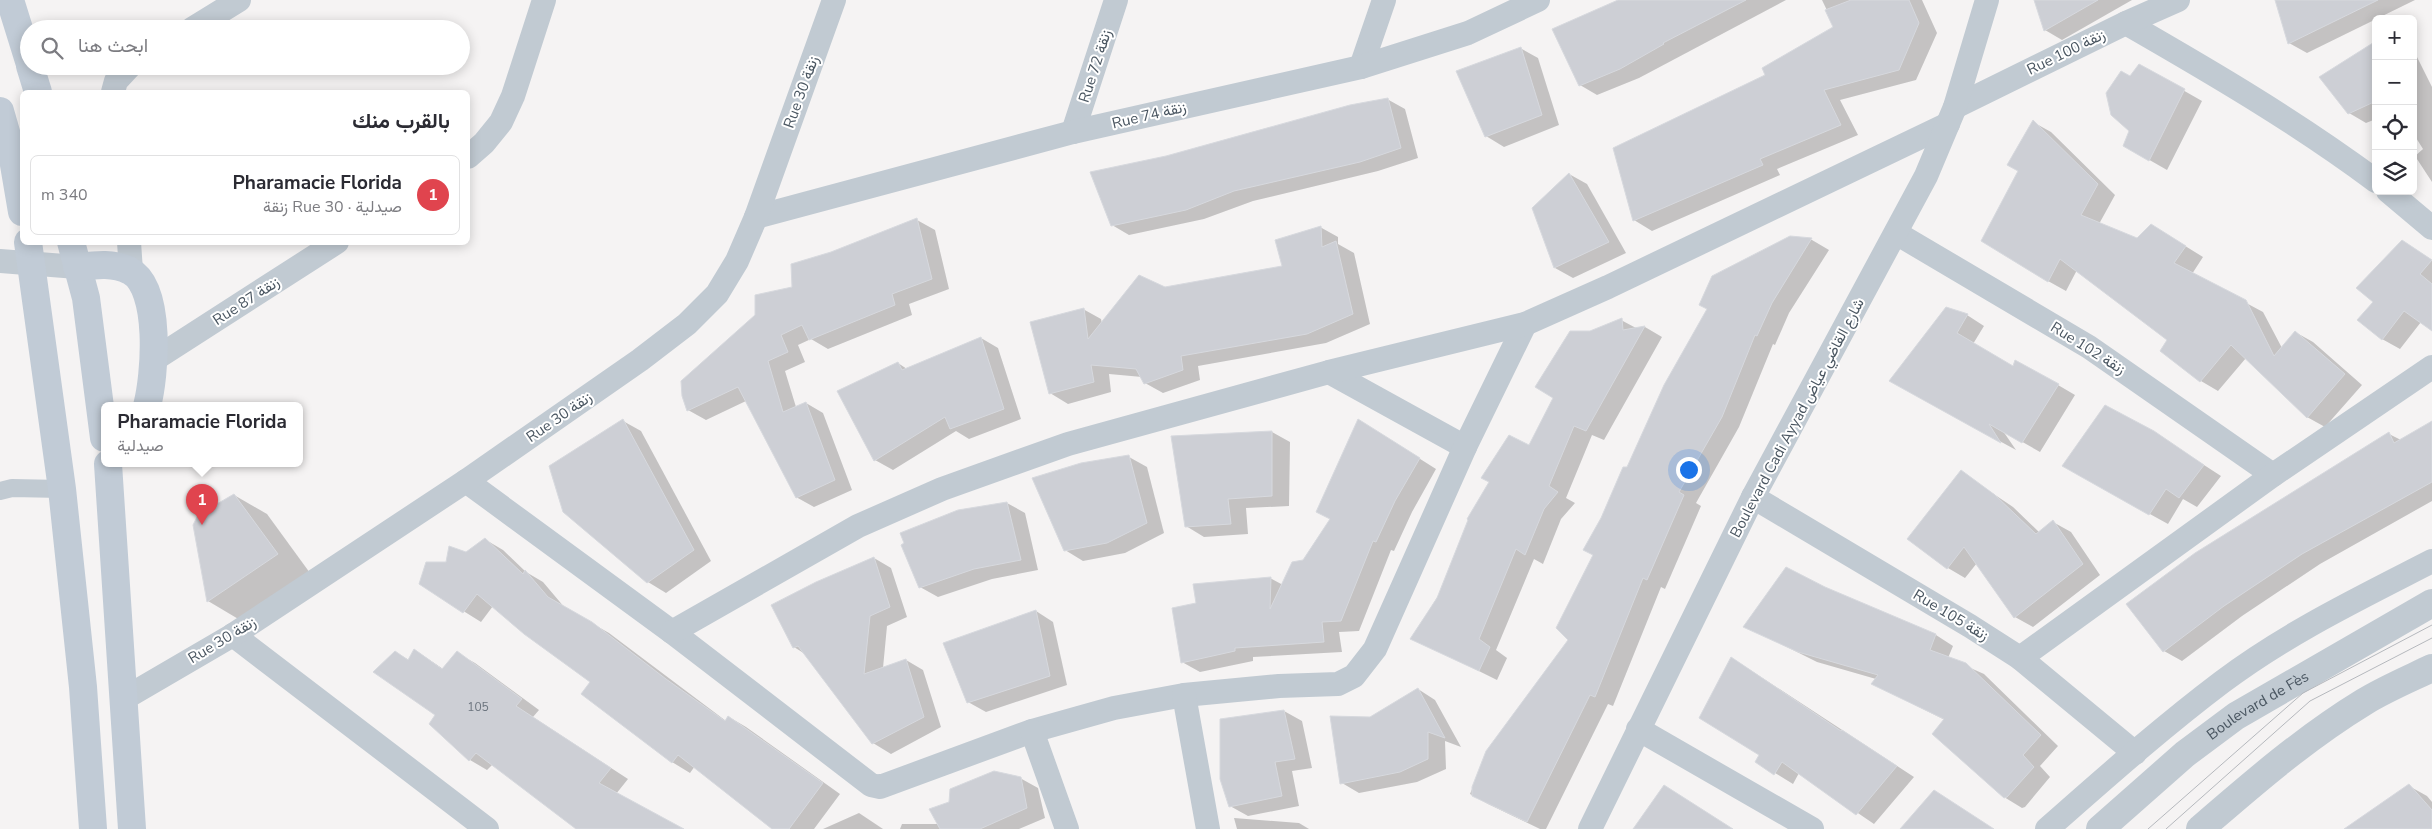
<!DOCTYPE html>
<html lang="ar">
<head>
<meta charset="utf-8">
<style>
  :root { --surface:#fff; --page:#f2f2f3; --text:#2b2b33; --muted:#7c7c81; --line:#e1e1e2; --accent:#0b8043 }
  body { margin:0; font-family:"Nunito Sans",Vazirmatn,sans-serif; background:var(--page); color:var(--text); direction:rtl }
  .controls { position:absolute; right:15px; top:15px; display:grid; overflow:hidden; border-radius:8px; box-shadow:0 2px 12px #0003 }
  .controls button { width:45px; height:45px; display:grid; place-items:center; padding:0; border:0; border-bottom:1px solid var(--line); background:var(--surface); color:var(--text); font:25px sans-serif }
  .you { position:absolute; left:1688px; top:469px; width:18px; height:18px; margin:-12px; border:4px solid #fff; border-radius:50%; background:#1a73e8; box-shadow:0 0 0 8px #1a73e833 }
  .badge { display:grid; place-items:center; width:32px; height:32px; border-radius:50%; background:var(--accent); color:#fff; font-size:16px; font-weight:700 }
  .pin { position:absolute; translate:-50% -41px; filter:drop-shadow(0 1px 2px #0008) }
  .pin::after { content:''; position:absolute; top:26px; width:18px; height:15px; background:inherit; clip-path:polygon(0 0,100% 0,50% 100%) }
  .popup { position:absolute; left:101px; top:402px; width:202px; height:65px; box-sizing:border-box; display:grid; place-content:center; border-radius:8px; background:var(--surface); filter:drop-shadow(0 1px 4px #0005); font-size:16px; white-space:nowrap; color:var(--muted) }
  .popup b { font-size:19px; color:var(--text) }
  .popup::after { content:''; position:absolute; left:50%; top:100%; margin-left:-10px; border:10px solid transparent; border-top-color:var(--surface) }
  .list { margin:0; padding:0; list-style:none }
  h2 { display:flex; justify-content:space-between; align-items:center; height:65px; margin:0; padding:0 20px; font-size:21px }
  h2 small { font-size:16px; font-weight:400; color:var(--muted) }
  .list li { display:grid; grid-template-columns:32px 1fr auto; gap:15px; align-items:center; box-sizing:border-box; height:80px; margin:0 10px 10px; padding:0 10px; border:1px solid var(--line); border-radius:8px }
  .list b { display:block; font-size:19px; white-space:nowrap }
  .list p { margin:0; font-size:16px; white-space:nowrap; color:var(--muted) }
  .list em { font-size:16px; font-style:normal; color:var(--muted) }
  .icon { flex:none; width:28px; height:28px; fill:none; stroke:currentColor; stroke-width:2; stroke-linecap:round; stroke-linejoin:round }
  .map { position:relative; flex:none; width:2432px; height:829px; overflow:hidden; direction:ltr }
  .search { position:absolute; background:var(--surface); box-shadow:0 2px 12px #0003; left:20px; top:20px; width:450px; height:55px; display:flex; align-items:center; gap:12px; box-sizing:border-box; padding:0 18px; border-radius:28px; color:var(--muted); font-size:19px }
  .panel { position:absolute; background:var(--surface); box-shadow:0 2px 12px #0003; left:20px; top:90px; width:450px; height:155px; border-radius:8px; direction:rtl }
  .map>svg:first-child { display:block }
  .shadow { fill:#0003 }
  .building { fill:#cdcfd5; stroke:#d7d9de }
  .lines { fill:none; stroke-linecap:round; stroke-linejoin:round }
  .pedestrian { stroke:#c1cad2; stroke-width:18 }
  .minor { stroke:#c1cad2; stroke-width:24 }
  .tertiary { stroke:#c1cad2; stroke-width:28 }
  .secondary { stroke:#c1cbd6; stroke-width:28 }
  .tram { stroke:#b5b8bd; stroke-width:1 }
  .labels { text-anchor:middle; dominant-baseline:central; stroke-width:4; stroke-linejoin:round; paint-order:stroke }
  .number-label { font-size:12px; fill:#6b747e }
  .street-label { font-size:15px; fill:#4a5661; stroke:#fff }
</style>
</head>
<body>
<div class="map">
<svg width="2432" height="829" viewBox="0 0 2432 829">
  <rect width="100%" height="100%" fill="#f5f3f3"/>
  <g class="shadow">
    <polygon points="1620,0 1786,0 1639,78 1597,95 1580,85"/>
    <polygon points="1822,0 1922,0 1937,33 1916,80 1840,100 1858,135 1777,169 1780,175 1652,231 1634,220 1615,149 1767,75 1835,27"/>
    <polygon points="2035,0 2132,0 2062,40 2045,30"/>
    <polygon points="2276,0 2415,0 2307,53 2289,43"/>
    <polygon points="2376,43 2376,119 2366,123 2349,113"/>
    <polygon points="1520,48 1538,58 1559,125 1504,147 1486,136"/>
    <polygon points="2413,49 2432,87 2432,182 2415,156 2423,149 2413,133"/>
    <polygon points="2139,65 2202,101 2167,170 2125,146 2131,130 2131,77"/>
    <polygon points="1387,99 1405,109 1418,158 1378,171 1253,201 1204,219 1129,235 1112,225 1166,157"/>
    <polygon points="2033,122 2051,132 2115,195 2099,224 2137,239 2169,236 2203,257 2192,274 2263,312 2282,348 2295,332 2313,342 2362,385 2325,427 2307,417 2246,358 2218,391 2201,381 2169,340 2077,270 2066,291 2048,281 2020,171"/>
    <polygon points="1569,174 1587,184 1626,253 1573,278 1555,268"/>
    <polygon points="917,220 935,230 949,289 909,304 912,315 828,349 811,339 798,345 805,362 785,371 796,407 806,403 823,413 852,490 814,507 796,497 746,401 706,420 688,410 793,288 832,253"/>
    <polygon points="1320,227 1338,237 1338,244 1354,253 1370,324 1326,343 1198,366 1200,380 1163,393 1145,383 1142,377 1109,374 1111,392 1068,404 1050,393 1083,309 1101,319 1102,324 1165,288 1283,267"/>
    <polygon points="1790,237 1812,240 1829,250 1789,313 1775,345 1773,344 1739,427 1696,503 1701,506 1665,589 1661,587 1613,706 1608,704 1546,829 1540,829 1488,804 1470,794 1487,752 1570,639 1594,555 1628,469"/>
    <polygon points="2402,241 2432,260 2432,329 2421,322 2400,349 2382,339 2375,302"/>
    <polygon points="1967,315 1984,326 1973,344 2013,367 2058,385 2075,395 2040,452 2003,431 2016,450 1908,391"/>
    <polygon points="1621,320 1636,328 1645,327 1662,337 1604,440 1592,435 1566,498 1575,503 1561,519 1543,564 1534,559 1496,650 1507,658 1497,680 1412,638 1530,447 1590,332"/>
    <polygon points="981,338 998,348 1021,419 969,439 956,431 893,470 875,460 838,391 898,363 907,369"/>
    <polygon points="623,421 641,431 711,561 666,593 648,582 564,511"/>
    <polygon points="2432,422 2432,501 2320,564 2242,616 2182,661 2164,651 2389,434 2401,440"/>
    <polygon points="1376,431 1436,469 1412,512 1394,551 1391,550 1359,631 1339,632 1342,652 1253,657 1253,661 1200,672 1182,662 1197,604 1270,578 1283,585 1304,561 1331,519"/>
    <polygon points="1272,432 1290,442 1289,506 1246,508 1248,534 1204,537 1186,526"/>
    <polygon points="2153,432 2221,476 2197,507 2183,499 2168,524 2081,476"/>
    <polygon points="1129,457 1147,467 1164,533 1125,553 1083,561 1065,550"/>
    <polygon points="1961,472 2013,507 2040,533 2053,522 2071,532 2100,575 2033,627 2015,617 1977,563 1965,578 1948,568"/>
    <polygon points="234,495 267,514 310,573 240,620 208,601"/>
    <polygon points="1007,503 1025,513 1038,570 992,579 938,597 920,587"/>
    <polygon points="486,540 503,550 526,572 543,582 565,608 609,633 726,721 729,717 746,727 840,794 814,829 774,829 695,766 690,773 672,762 583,693 592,682 493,606 481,622 420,584 447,563 467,554"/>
    <polygon points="874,558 891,568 907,617 887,626 883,668 906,660 923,670 941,727 891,754 873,743 805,654 794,647"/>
    <polygon points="1824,588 1936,635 1953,646 1948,658 1984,674 2058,746 2040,766 2050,777 2025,807 2022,808 2004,797 1945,720 1873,684 1876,679 1817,662 1745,626"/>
    <polygon points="1036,611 1053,622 1067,685 986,712 968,702"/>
    <polygon points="415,650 443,669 457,653 475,663 539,710 533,717 628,779 616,794 681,829 577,829 493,764 487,770 470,760 395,652 409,660"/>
    <polygon points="1732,658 1914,777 1874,824 1799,773 1793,784 1757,762 1761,755"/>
    <polygon points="1418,689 1435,700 1461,747 1445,741 1446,769 1417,782 1359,793 1342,783 1371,718"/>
    <polygon points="1284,711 1302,721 1312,768 1292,771 1299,806 1248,816 1230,806"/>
    <polygon points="1020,778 1038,788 1045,818 1019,829 900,829 902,824 939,824"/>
    <polygon points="2409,786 2427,796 2432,802 2432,829 2346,829"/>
    <polygon points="859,813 883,829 823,829"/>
    <polygon points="1234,818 1299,823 1309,829 1237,829"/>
  </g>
  <g class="building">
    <polygon points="1618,0 1746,0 1663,43 1664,44 1620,69 1579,86 1552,29"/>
    <polygon points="1851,0 1909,0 1919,23 1899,70 1824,90 1841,125 1760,159 1763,165 1633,221 1613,148 1765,75 1762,68 1833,27 1825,10"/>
    <polygon points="2034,0 2098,0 2044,31"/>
    <polygon points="2275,0 2378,0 2288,44"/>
    <polygon points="2376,41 2376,101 2348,114 2319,77"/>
    <polygon points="1521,47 1542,115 1485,137 1456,71"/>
    <polygon points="2139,64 2185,89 2149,161 2123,146 2129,131 2111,115 2106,93 2121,71 2130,76"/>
    <polygon points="1388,98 1401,148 1360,162 1234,191 1186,210 1111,226 1090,172 1166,156 1350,105"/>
    <polygon points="2033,120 2098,184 2081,215 2137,238 2151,224 2186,246 2174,263 2246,300 2274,356 2295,331 2345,374 2307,418 2231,345 2200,382 2160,351 2167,340 2060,259 2048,282 1981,241 2018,171 2007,165"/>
    <polygon points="1569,173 1609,242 1554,268 1532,208"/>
    <polygon points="917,218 932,279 892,294 895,305 809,340 802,325 781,335 788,352 768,361 783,412 806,402 835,480 796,498 738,387 687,411 682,396 681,381 755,315 755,295 792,287 791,264 831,252"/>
    <polygon points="1321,226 1322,247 1336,241 1353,314 1307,334 1181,356 1183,370 1144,384 1136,369 1091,365 1094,382 1049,394 1030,322 1084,308 1088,339 1139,275 1165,287 1282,266 1275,240"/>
    <polygon points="1790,236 1812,238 1772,303 1757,336 1755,335 1722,417 1679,492 1684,495 1647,580 1643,578 1595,697 1590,695 1527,822 1472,796 1472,787 1486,751 1568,640 1556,628 1593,555 1583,550 1601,518 1623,467 1627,467 1664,385 1707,309 1699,305 1712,276"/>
    <polygon points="2402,240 2432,260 2420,274 2432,284 2432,331 2404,311 2382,340 2357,320 2373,302 2356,288"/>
    <polygon points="1946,307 1968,314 1957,333 2013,366 2015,360 2059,384 2022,443 1989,424 2001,443 1889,381"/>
    <polygon points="1622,318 1623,330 1645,326 1586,431 1574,426 1549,486 1558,492 1544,509 1525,555 1516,549 1479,639 1490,647 1479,671 1410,639 1437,598 1468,520 1467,519 1489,482 1481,478 1509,435 1529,445 1553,398 1535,387 1570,331 1590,331"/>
    <polygon points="981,337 1004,409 950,429 945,417 874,461 837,391 898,362 902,370"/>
    <polygon points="2105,405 2154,431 2204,465 2179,498 2166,489 2149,515 2062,466"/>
    <polygon points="623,419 694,550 647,583 563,512 549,466"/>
    <polygon points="1358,419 1420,458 1395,501 1376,542 1373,541 1341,621 1322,622 1324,642 1235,648 1235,651 1181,663 1172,608 1196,603 1193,584 1271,577 1270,609 1292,562 1303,560 1330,519 1316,512"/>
    <polygon points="2432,421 2432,482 2302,554 2224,606 2163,652 2126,604 2195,553 2389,432 2394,443"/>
    <polygon points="1272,431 1272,496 1228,499 1231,524 1185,527 1171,436"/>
    <polygon points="1129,455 1147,523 1107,543 1064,551 1032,478 1081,463"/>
    <polygon points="1961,470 1995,495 2036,534 2053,520 2083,564 2014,618 1964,547 1947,569 1907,539"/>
    <polygon points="234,494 278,554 207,602 193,525 198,515"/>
    <polygon points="1007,502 1021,560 974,569 919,588 901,545 904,543 900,533 958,510"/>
    <polygon points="485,538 523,574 525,570 548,597 592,622 666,679 725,721 728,716 823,783 789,829 772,829 678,755 672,763 581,694 590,682 524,634 477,594 463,613 419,584 426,562 446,562 449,546 466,552"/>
    <polygon points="874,557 890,607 870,616 864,674 906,659 924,717 872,744 798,646 793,648 771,605 816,582"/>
    <polygon points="1786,567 1825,587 1936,634 1930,650 1966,663 2041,735 2023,755 2034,767 2007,797 2004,798 1932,734 1944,719 1871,684 1878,675 1798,652 1743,627"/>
    <polygon points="1036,610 1050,676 967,703 943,643"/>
    <polygon points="414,649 442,669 457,651 522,699 516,706 611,768 599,783 684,829 576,829 476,753 469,761 429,724 435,715 373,672 395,651 408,660"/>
    <polygon points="1731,657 1841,731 1842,730 1897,766 1856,815 1782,762 1774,775 1755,762 1759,755 1699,718"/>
    <polygon points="1418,688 1445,738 1428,732 1428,759 1400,772 1340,784 1330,716 1370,717"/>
    <polygon points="1284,710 1295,759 1275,762 1282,796 1229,807 1220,779 1220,719"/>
    <polygon points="994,771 1021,777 1027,808 980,829 940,829 929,809 949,802 950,789"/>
    <polygon points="2409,784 2432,810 2432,829 2344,829"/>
    <polygon points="1664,785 1733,829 1633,829"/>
    <polygon points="1934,790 1994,829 1900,829"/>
  </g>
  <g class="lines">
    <polyline class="pedestrian" points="0,491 12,488 62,489"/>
    <g class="minor">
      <path d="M 2126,23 C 2213,73 2295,121 2376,181"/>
      <polyline points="192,29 239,0"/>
      <polyline points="1361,67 1384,0"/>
      <polyline points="113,92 116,81 130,66"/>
      <polyline points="1955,107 2126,23 2178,0"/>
      <polyline points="1073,132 1116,0"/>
      <polyline points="468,157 484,143 501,122 513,96 544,0"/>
      <polyline points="2388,191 2432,228"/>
      <polyline points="756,217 1073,132 1361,67 1468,33 1538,0"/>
      <polyline points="1896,233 2089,347 2273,475"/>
      <polyline points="129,242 131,271"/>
      <polyline points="0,261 77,267"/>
      <polyline points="155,359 337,242"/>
      <polyline points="1329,372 1465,447"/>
      <polyline points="466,481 672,632 871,785 880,787 1032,731 1114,708 1184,695 1279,686 1338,684 1354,676 1375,649 1465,447 1525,324"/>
      <polyline points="1753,497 1970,626 2020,658 2135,753"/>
      <polyline points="672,632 858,526 942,489 1068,444 1329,372 1525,324 1608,287 1948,124"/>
      <polyline points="233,635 487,829"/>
      <polyline points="2020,658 2273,475 2432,367"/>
      <polyline points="1184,695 1208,829"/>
      <polyline points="125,698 233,635 466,481 640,360 687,324 717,294 737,261 756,217 834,0"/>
      <polyline points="1638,729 1812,829"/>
      <polyline points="1032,731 1067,829"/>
      <polyline points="1590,829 1753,497 1926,176 1955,107 1987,0"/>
      <path d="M 2047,829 C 2104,779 2161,728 2222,682 C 2287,633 2360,598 2432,561"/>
    </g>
    <g class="tertiary">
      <path id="s1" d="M 2100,829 L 2185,754 L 2236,716 L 2432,603"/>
      <path d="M 2200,829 C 2252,784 2305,738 2364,702 C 2385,689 2409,679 2432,668"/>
    </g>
    <g class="secondary">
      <polyline points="10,0 29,61"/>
      <polyline points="30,66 38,92"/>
      <polyline points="0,111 12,153 22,212"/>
      <polyline points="28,242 62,489 83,687 93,829"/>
      <polyline points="71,242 86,298 104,438"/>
      <path d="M 77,267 C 94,265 114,262 130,271 C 162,288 155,376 147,406"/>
      <polyline points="108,464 132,829"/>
    </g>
    <g class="tram">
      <polyline points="2148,829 2303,693 2432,625"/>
      <polyline points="2166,829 2310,701 2432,638"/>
    </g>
  </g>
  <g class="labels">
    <g class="number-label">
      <text x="478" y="707">105</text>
    </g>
    <g class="street-label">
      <text transform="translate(2066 52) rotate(-26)">Rue 100 زنقة</text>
      <text transform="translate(1095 66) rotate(-72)">Rue 72 زنقة</text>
      <text transform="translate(801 92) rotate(-70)">Rue 30 زنقة</text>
      <text transform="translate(1149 115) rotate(-13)">Rue 74 زنقة</text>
      <text transform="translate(246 301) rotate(-33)">Rue 87 زنقة</text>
      <text transform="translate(2088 348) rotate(32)">Rue 102 زنقة</text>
      <text transform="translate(559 417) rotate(-35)">Rue 30 زنقة</text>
      <text transform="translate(1797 418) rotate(-62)">Boulevard Cadi Ayyad شارع القاضي عياض</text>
      <text transform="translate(1951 615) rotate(31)">Rue 105 زنقة</text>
      <text transform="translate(222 640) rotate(-31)">Rue 30 زنقة</text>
      <text stroke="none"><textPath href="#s1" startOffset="201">Boulevard de Fès</textPath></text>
    </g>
  </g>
</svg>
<div class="controls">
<button>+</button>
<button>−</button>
<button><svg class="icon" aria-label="locate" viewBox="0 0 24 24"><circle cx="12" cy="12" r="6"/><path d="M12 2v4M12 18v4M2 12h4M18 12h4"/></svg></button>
<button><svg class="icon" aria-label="layers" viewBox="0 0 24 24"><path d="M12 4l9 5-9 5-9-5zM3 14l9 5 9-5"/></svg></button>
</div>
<div class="you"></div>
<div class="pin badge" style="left:202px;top:525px;background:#e0444e">1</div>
<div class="popup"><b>Pharamacie Florida</b>صيدلية</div>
<div class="search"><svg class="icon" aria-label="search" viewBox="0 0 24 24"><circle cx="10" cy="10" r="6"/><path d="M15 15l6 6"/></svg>ابحث هنا</div>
<section class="panel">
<h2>بالقرب منك<small></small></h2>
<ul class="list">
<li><span class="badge" style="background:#e0444e">1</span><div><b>Pharamacie Florida</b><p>صيدلية · Rue 30 زنقة</p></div><em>340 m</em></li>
</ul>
</section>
</div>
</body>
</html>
